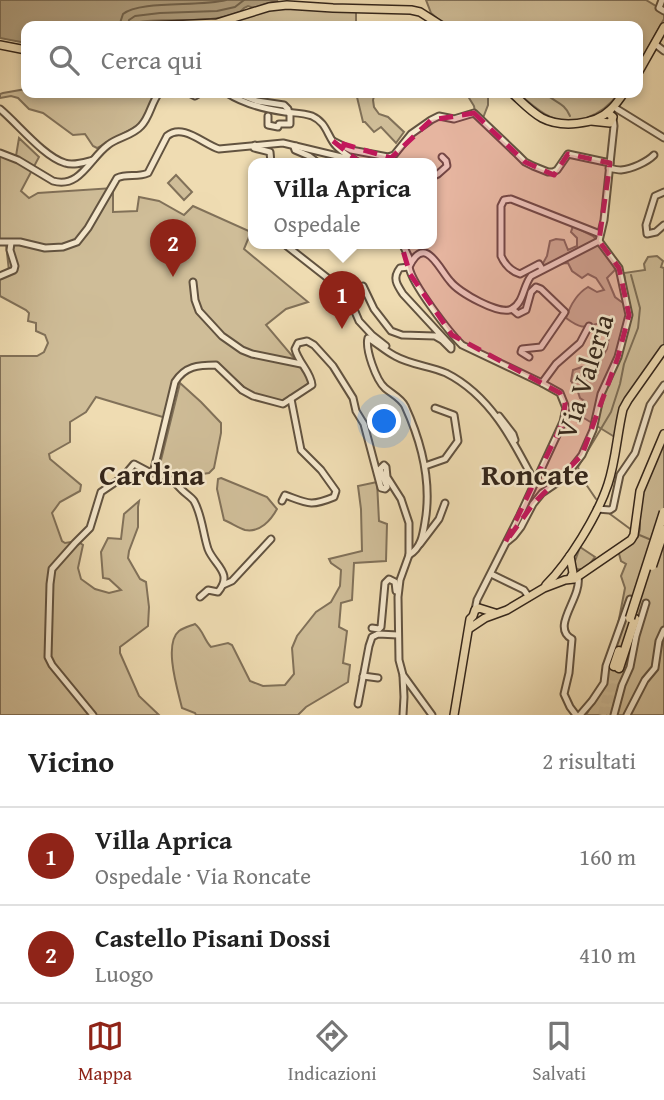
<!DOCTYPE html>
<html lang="it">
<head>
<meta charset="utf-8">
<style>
  :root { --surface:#fff; --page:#f6f6f6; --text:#222; --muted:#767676; --line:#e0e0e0; --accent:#8f2418 }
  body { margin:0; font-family:"Gentium Book Plus",serif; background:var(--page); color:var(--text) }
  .you { position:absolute; left:385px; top:422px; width:24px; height:24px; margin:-18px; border:5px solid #fff; border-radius:50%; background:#1a73e8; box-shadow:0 0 0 10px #1a73e833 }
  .badge { display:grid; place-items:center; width:46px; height:46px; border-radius:50%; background:var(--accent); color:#fff; font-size:23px; font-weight:700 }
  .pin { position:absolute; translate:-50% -58px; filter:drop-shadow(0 2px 4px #0008) }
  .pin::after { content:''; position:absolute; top:37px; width:24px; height:21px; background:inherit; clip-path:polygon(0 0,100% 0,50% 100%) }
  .popup { position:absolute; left:248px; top:158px; width:189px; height:91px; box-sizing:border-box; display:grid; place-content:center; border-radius:14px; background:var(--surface); filter:drop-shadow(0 2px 5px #0005); font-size:23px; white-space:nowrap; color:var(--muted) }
  .popup b { font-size:26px; color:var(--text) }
  .popup::after { content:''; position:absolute; left:50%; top:100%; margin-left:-14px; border:14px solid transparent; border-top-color:var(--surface) }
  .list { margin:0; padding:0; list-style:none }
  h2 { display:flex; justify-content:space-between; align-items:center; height:91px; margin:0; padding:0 28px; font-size:30px }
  h2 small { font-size:23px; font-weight:400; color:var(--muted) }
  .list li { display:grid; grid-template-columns:46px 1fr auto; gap:21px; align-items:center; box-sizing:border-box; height:98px; padding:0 28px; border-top:2px solid var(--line) }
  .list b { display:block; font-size:26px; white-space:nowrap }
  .list p { margin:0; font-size:23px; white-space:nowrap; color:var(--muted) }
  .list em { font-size:23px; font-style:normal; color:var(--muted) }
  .icon { flex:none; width:38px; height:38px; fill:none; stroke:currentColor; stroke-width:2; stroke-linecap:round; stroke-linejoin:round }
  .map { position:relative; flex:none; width:664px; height:715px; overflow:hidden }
  .search { position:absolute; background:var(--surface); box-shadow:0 4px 10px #0003; left:21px; right:21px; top:21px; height:77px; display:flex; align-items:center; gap:18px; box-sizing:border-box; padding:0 24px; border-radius:14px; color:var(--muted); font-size:26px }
  .sheet { height:287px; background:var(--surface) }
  nav { display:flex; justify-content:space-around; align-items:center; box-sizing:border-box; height:98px; border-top:2px solid var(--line); background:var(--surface); font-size:19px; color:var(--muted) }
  nav a { display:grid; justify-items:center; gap:4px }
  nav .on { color:var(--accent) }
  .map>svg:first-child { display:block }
  .green { fill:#cfbd98; stroke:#817159; stroke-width:2 }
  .water { fill:#af9e7e; stroke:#7d6e56; stroke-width:2 }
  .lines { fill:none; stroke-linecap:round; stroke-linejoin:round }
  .shore { stroke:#71624c; stroke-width:2 }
  .stream { stroke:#7d6e56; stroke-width:2 }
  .highway-tunnel { stroke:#c9b794; stroke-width:8; stroke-dasharray:8 4; stroke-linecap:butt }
  .minor-casing { stroke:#625340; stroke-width:9 }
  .major-casing { stroke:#33251a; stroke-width:10 }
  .highway-casing { stroke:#33251a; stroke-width:11 }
  .minor { stroke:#f5e8cd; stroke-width:5 }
  .major { stroke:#efdcb2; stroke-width:7 }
  .highway { stroke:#efdcb2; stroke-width:8 }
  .highway-bridge-casing { stroke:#33251a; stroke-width:11; stroke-linecap:butt }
  .highway-bridge { stroke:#efdcb2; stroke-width:8 }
  .marked { fill:#c2185b; fill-opacity:0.2; stroke:#c2185b; stroke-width:5; stroke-dasharray:14 9; stroke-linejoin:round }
  .labels { text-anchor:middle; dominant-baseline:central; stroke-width:5; stroke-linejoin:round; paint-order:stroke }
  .street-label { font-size:28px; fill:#33251a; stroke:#f5e8cd }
  .neighbourhood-label { font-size:30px; font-weight:bold; fill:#33251a; stroke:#f5e8cd }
</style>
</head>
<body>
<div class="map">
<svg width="664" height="715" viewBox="0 0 664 715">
  <rect width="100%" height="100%" fill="#efdcb2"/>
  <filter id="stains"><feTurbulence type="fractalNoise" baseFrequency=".00286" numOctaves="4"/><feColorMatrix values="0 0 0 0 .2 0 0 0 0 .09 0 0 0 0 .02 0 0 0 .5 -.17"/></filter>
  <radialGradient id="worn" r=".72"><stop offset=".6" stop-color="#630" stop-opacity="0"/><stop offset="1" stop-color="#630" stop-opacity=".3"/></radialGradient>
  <g class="green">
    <polygon points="426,0 646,0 664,11 664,19 638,66 638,26 446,26 431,13"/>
    <polygon points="287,7 356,11 356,22 376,22 379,26 205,26 270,10"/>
    <polygon points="26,89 26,93 156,93 140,124 97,148 93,146 85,134 73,135 43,113 29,109 18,98 11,96 0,98 0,94 3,93"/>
    <polygon points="356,93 375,93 373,100 374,107 379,114 388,117 404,132 396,143 381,127 374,132 365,122 363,122"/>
    <polygon points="466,93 488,93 488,105 483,118 475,112 474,106"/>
    <path d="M 518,93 L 619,93 C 602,116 572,130 545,114 C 535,108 527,101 518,93 Z"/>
    <polygon points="19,138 39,157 21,191 29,198 38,193 113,188 113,212 137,211 139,197 159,201 184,215 193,206 251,232 244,249 308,302 286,309 266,325 310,377 309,385 280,403 252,394 219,365 198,368 178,375 166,418 96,397 86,412 70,422 70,442 49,454 50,459 81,485 80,491 60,502 52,513 62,541 65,543 77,541 83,545 78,568 81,579 95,589 109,593 121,590 109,579 103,578 101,552 108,538 121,539 124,514 139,501 138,507 138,527 129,551 128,558 140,579 146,582 149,607 148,626 120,647 120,653 139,696 159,715 0,715 0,356 37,356 44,352 48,343 45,335 36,331 36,323 28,321 29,313 26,310 0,296 0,279 9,271 6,244 0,243 0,156 16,156"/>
    <polygon points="176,175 192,192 184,200 168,183"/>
    <path d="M 573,226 L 593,236 L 613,258 L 615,270 L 607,278 L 615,297 L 623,303 L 627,299 L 624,273 L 645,270 L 644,264 L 648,257 L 657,256 L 663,261 L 661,267 L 664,268 L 664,355 L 635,395 L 625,412 L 618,439 L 579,415 L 586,402 L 580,398 L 577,389 L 571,381 L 573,370 L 582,367 L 591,375 L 607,349 L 610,331 L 600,323 C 583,328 581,329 566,318 C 570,306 576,294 588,287 L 597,292 L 604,290 L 596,278 L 588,274 L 582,278 L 572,271 L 568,263 L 542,265 L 547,256 L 550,241 L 556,239 L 564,240 L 568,250 L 577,246 L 577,238 L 571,232 Z"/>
    <polygon points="180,383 201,402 221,423 221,433 214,468 209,473 174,478 161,471 161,460"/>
    <polygon points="664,438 664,715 586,715 602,689 610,666 625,588 621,576 626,564 621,561 618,550 626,546 638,537 640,529 640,500"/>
    <path d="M 221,478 L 267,497 L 277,509 C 271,520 260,533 245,530 C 239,528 231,523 224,520 L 217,489 L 218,479 Z"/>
    <path d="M 377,482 L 379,521 L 387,524 L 386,561 L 354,563 L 352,600 L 341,603 L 339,627 L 347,631 L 343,663 L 350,665 L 348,682 L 306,707 L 298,715 L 196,715 L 195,713 L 182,708 C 178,691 163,644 179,631 C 183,628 190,626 195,624 C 203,630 204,640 211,647 L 228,643 L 232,645 L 250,681 L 263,686 L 285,685 L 294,674 L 292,648 L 297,636 L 316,612 L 331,602 L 340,586 L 341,570 L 331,563 L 329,559 L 362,551 L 361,509 L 358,486 Z"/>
    <path d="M 580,547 L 595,557 C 590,564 586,571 577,569 L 574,564 Z"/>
  </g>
  <path class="water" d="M 0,0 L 278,0 L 254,8 L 248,6 L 244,8 L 240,12 C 233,14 226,17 218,18 C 187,23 153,16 123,26 L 26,26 L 26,43 L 0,38 Z"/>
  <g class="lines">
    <g class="shore">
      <path d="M 119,26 L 123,14 C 139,0 200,7 226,0"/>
      <polyline points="128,26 129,20 135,16 160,13 217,11 235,7 244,0"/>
    </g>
    <g class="stream">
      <path d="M 545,93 C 555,103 564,102 570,116"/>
      <polyline points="596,499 581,477 578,467 611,412 620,384 624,364 638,328 640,308 631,275"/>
      <polyline points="610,514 633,531"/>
      <polyline points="637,534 649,539"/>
    </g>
    <g class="highway-tunnel">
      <polyline points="602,715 614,666"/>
      <polyline points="608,715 619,668"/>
    </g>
    <defs>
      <g id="minor">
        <polyline points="662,0 659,8 664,11"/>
        <polyline points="655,44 664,51"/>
        <polyline points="189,93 195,96 200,93"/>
        <path d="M 227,93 C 244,104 264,109 285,112 C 294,113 304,113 312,116 C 325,122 326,131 333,142 C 338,150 351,158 359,163"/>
        <polyline points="240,93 244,96 257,101 284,105 288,109 289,113"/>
        <path d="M 0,109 C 18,124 44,157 65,163 C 74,166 85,162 93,160"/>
        <polyline points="617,109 664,138"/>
        <polyline points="268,116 268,125 278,127 279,124 290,124 290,113"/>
        <polyline points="333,141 351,150 388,157 394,155 411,134 431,120 439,116 454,119 474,113 517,154 525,162 533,166 548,172 553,172 557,170 568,154 610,163"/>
        <polyline points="255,145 254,148 270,152 271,163"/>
        <polyline points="296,146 294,147 295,150 309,156 318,163"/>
        <path d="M 0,153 L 18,160 L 53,181 C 80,189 90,158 108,145 C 118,137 132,136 141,126 C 150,117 151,103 159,93"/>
        <path d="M 609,168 C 613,169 617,170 621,170 C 632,169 647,162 654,155"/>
        <polyline points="431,177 438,174 447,166 446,161 442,157"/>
        <polyline points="664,192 655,196 646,225 647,234 656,232 664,225"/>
        <path d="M 0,242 L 20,242 L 45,248 L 63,247 L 77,242 L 88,228 L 117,178 C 127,173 137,178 148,173 L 167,136 C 183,123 203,144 219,149 L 283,143 L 354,160"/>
        <polyline points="283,243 339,287 350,300 359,321 372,335 386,346"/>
        <polyline points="402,243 411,262"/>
        <path d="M 542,269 L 539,264 L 520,274 C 511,271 505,265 501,256 L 501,206 L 504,200 L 511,199 L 600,234"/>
        <polyline points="0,276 14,270 15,266 10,250 11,243"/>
        <polyline points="193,282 195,300 199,311 222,336 242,350 252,354 301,364"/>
        <path d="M 363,286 L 374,309 L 391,331 L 402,335 L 435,336 L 442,340 L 451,349 L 451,346 L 403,294 C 397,285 392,278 400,268 L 409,267"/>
        <polyline points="512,309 518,314 526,310 531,292 536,287 541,289 565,312 541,347 522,349 521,352 529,357"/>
        <polyline points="542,383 556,364 580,343 589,326"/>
        <polyline points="499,416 513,434 515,440"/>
        <polyline points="425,466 445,459 458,441 454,415 435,408"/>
        <path d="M 282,501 L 285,495 C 307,503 310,507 334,497 L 336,491 L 321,470 L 301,450 L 291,399"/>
        <polyline points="597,509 610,510 613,508 620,475 635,453 650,405 664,385"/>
        <polyline points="508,541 514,536 521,527 533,504 542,493 564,478 582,455 593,430 601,394 618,357 629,315 619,268 599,241"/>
        <polyline points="420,544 439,519 445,503"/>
        <path d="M 409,555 C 421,548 423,535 425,522 C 432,482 422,443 405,406 C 401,398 392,394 385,388 C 376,380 365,349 368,338 C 377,343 385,351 395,356 C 411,365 430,366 446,373 C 490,395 513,440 534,481"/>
        <polyline points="491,574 524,590 529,597"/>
        <polyline points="223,585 232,581 271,539"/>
        <path d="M 200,597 L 208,590 L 218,592 C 234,573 214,565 208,549 C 203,534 202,515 194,501 C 191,497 186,494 182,490 C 174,481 167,476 155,473 L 154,469 L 175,382 C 185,366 198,365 216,365 L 242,390 L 253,396 L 283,404 L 312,385 C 311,372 298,362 295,349 L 298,343 L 307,341 L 314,345 L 333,366 L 353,398 L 356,411 L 364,424 L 381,488 L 385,489 L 387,487 L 380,469 L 384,465 L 386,467 L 387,477 L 401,499 L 409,523 L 409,555 L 400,580 L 398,597 L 399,660 L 403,675 L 432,715"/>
        <path d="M 475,610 L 477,600 L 520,515 L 563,422 L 566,408 L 560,393 L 542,383 L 462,345 C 449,332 412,284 409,267 C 425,233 439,269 450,281 C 458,292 500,316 512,309 C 524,302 523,286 531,276 L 599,241 L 604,220 L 614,126 L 613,118"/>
        <polyline points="372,628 379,629 381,627 385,583 389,579 395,582 396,591"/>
        <polyline points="363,676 378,678"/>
        <polyline points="358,704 369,646 372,637 378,634 398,635"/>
        <polyline points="93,715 52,665 48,657 50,584 52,569 75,543 90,528 101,492 123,477 134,464 151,473 155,473"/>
        <polyline points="403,715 404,697 403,676"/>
        <path d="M 576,715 L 570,707 L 564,694 L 569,673 L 572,639 C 550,627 582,598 578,577"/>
        <polyline points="580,715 592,701 604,683 606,666 630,599"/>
        <polyline points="614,715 622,685 630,667 636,636 646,603"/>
        <polyline points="627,715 645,680 655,668 659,641 664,630"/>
      </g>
      <g id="major">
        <polyline points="149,26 217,23 269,7 287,5 333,8 411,10 420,12 442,26"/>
        <polyline points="0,45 26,50"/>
        <polyline points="638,73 664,27"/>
        <path d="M 512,93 C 521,101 531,112 542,118 C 561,128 595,125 610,110 C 616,105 620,98 624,93"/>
        <polyline points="591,121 610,123 613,117 608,113"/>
        <polyline points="570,556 573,573 570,579"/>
        <path d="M 546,585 C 569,562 598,515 608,484 C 616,460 617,434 623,409 L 628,400 L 664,349"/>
        <polyline points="470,628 485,618 507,610 544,588 565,580 574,579 631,540 634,535 640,491 664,434"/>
        <polyline points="454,715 470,619 473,616 475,610 479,608 495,613"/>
      </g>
      <g id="highway">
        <polyline points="614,666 619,651"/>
        <polyline points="619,668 635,619"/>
      </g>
    </defs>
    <use href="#minor" class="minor-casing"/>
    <use href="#major" class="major-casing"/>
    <use href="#highway" class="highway-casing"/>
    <use href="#minor" class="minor"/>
    <use href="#major" class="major"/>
    <use href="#highway" class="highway"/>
    <defs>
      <g id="highway-bridge">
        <polyline points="652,566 664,530"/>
        <polyline points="630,618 664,512"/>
      </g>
    </defs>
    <use href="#highway-bridge" class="highway-bridge-casing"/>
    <use href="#highway-bridge" class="highway-bridge"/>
  </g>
  <path class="marked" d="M 474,113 L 525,162 L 554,175 L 568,154 L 610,163 L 599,241 L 619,268 L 629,315 L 618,357 L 582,455 L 533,504 L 505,543 L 563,422 L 565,403 L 560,393 L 452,335 L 410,274 L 382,180 L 333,141 L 391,158 L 431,120 Z"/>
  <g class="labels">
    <g class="street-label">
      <text transform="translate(584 376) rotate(-72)">Via Valeria</text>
    </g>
    <g class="neighbourhood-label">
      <text x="152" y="474">Cardina</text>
      <text x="535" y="474">Roncate</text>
    </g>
  </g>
  <rect width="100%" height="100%" filter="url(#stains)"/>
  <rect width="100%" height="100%" fill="url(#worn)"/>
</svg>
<div class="you"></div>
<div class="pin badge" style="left:342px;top:329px">1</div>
<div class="popup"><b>Villa Aprica</b>Ospedale</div>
<div class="pin badge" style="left:173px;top:277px">2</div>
<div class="search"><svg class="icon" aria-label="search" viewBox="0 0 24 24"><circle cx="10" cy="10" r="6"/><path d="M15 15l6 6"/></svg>Cerca qui</div>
</div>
<section class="sheet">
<h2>Vicino<small>2 risultati</small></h2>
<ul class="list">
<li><span class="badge">1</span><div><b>Villa Aprica</b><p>Ospedale · Via Roncate</p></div><em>160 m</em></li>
<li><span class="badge">2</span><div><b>Castello Pisani Dossi</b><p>Luogo</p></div><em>410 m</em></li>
</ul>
</section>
<nav>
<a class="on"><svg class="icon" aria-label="map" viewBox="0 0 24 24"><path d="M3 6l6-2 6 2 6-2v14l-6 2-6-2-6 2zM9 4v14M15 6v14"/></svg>Mappa</a>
<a><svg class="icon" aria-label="directions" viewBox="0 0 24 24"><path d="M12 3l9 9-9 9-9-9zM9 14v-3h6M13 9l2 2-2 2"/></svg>Indicazioni</a>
<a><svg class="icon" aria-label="saved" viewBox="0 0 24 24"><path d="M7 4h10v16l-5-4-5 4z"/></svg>Salvati</a>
</nav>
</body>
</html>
